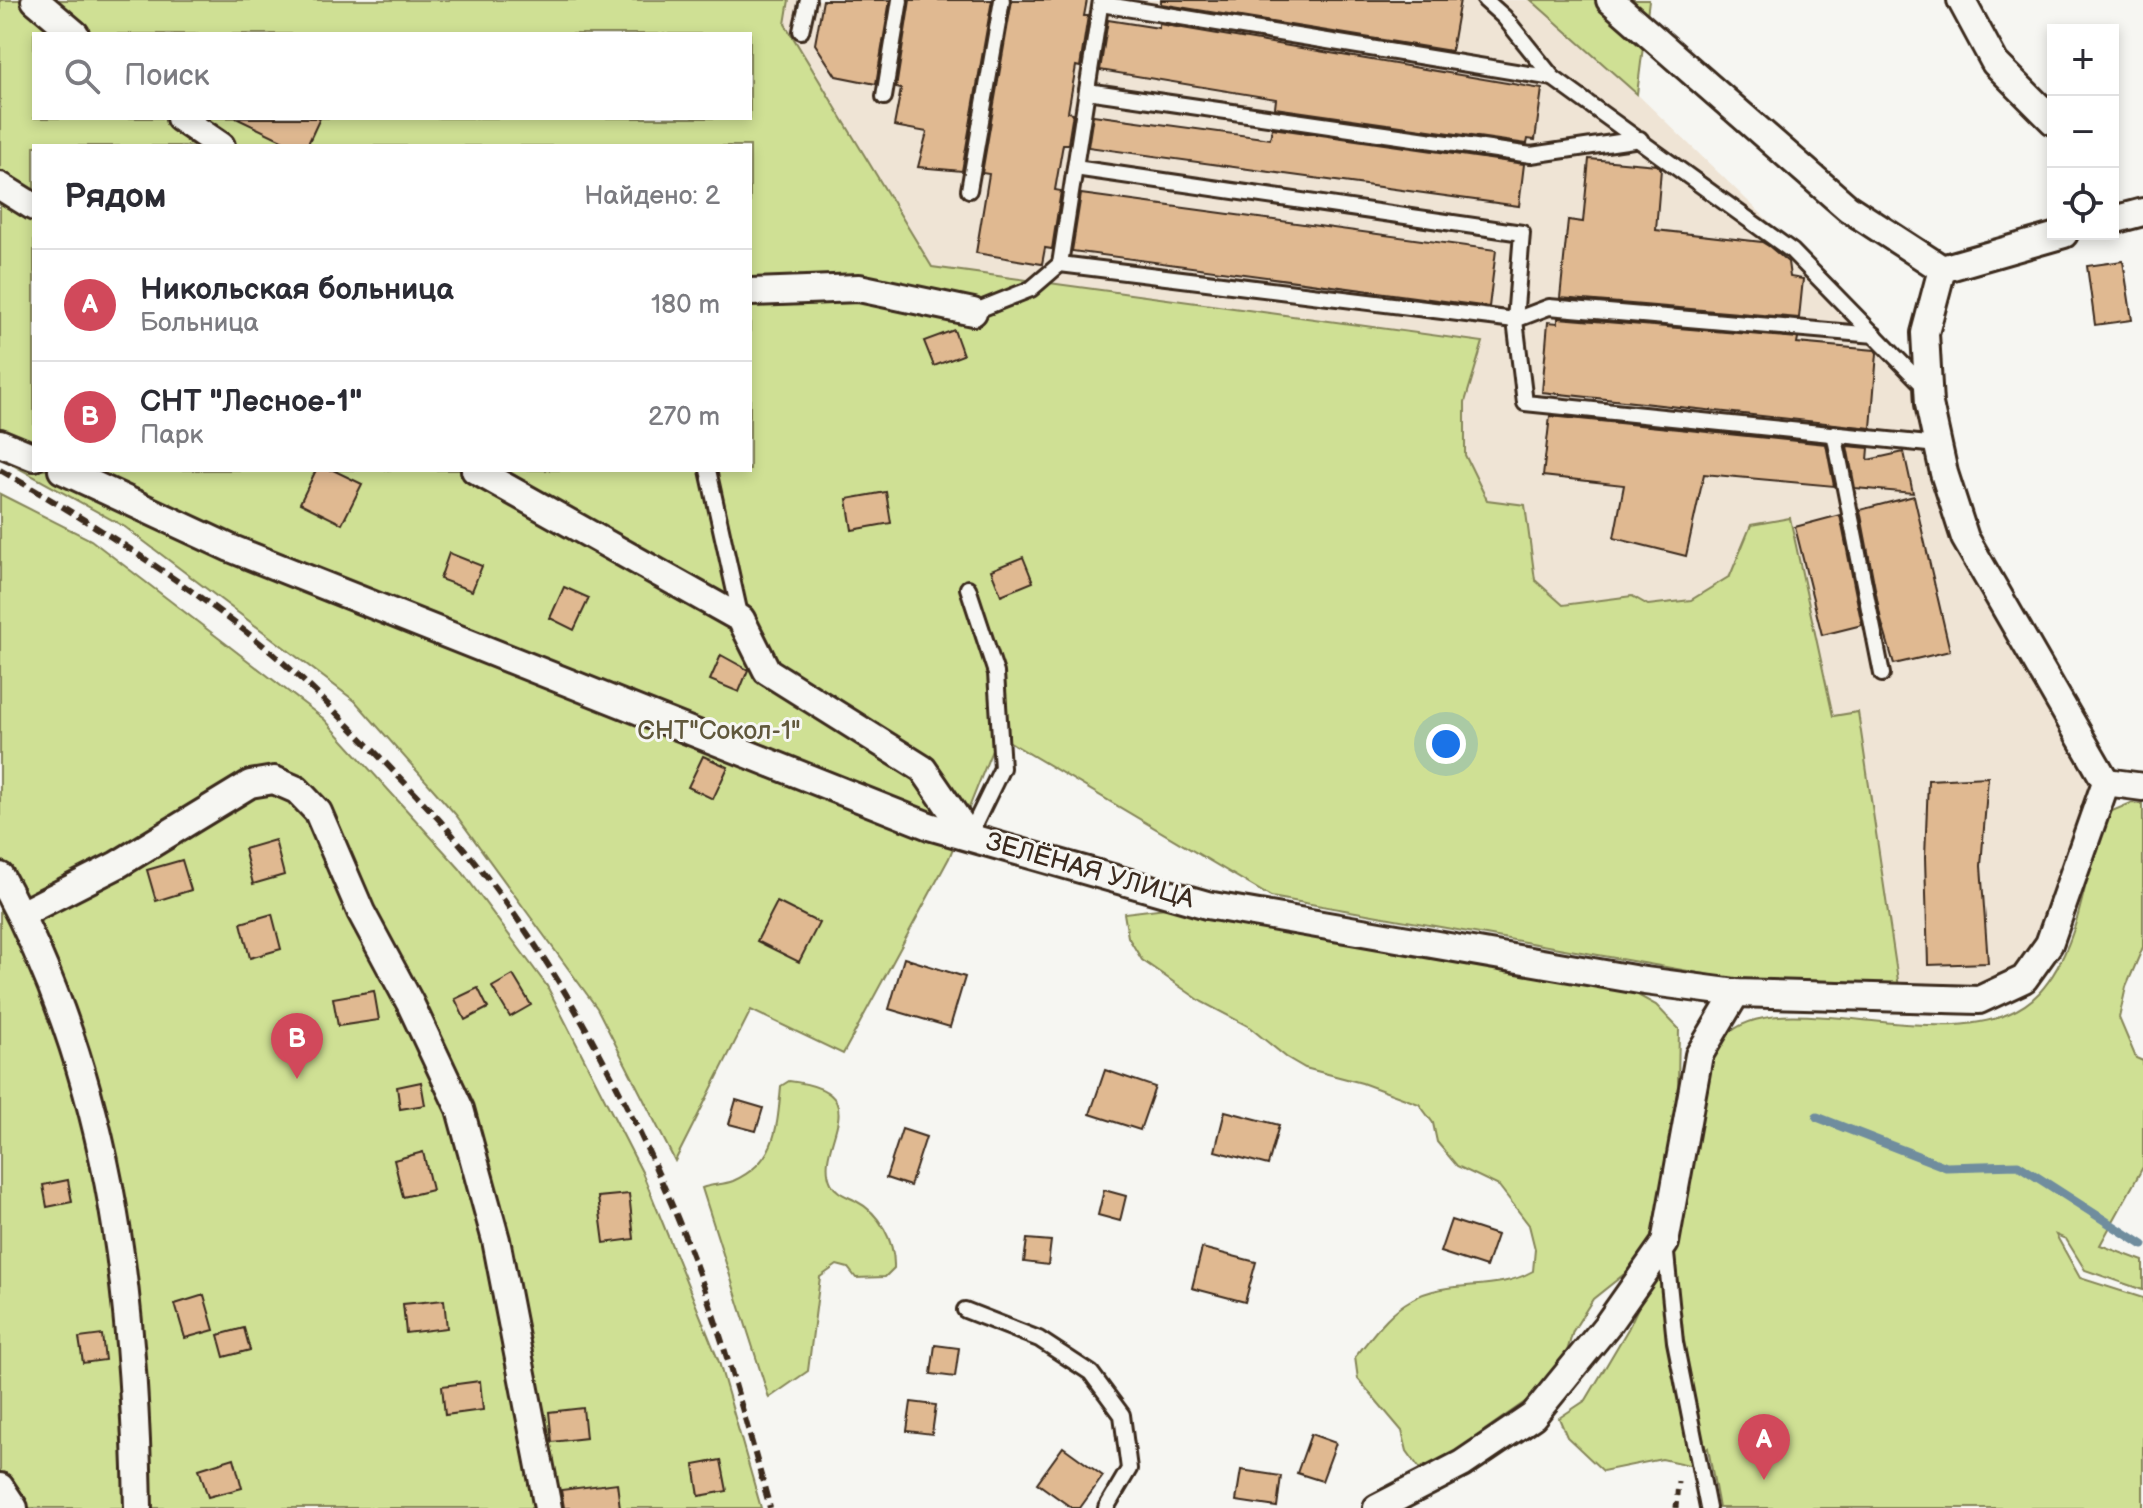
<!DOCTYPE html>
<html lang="ru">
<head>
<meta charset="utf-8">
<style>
  :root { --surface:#fff; --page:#f7f7f7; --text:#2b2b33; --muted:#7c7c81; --line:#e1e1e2; --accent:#d1495b }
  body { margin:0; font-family:"Balsamiq Sans",sans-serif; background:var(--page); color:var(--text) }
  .controls { position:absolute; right:24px; top:24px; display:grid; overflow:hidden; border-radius:0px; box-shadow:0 4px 12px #0003 }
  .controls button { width:72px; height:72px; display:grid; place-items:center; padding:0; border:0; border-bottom:2px solid var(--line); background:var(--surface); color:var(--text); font:40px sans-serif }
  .you { position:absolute; left:1446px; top:744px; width:28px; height:28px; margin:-20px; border:6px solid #fff; border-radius:50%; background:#1a73e8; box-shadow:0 0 0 12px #1a73e833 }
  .badge { display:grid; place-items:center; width:52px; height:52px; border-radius:50%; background:var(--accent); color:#fff; font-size:26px; font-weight:700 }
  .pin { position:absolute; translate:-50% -66px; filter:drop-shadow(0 2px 4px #0008) }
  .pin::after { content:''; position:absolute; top:42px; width:28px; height:24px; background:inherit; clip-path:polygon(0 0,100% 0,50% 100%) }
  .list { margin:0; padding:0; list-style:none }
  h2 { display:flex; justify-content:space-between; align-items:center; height:104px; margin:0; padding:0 32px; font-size:34px }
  h2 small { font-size:26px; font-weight:400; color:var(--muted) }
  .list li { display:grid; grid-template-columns:52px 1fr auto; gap:24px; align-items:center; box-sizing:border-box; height:112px; padding:0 32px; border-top:2px solid var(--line) }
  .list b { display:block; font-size:30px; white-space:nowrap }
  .list p { margin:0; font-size:26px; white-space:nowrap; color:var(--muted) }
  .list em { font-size:26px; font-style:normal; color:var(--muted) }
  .icon { flex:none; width:44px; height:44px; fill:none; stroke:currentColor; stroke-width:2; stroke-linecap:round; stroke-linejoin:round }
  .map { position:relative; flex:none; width:2143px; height:1508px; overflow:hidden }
  .search { position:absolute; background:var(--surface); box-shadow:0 4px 12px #0003; left:32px; top:32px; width:720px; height:88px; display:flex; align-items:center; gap:20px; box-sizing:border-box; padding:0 28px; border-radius:0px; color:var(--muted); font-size:30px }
  .panel { position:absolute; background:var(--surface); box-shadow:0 4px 12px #0003; left:32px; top:144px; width:720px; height:328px; border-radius:0px }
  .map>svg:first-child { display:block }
  .built { fill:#efe4d5 }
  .green { fill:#cfe094; stroke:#858559; stroke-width:2; fill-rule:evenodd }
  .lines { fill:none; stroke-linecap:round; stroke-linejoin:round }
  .stream { stroke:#6f8d9e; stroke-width:9 }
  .building { fill:#e0b991; stroke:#3b2a1e; stroke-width:2 }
  .service-casing { stroke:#3b2a1e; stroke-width:20 }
  .minor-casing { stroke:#3b2a1e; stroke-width:32 }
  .path { stroke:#3b2a1e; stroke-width:5; stroke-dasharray:6 6; stroke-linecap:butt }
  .service { stroke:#f6f6f2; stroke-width:14 }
  .minor { stroke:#f6f6f2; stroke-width:26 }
  .rail { stroke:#3b2a1e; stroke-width:6; stroke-dasharray:12 6; stroke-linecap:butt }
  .labels { text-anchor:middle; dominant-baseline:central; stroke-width:6; stroke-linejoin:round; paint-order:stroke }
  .park-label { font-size:26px; fill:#60583c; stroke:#f6f6f2 }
  .street-label { font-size:26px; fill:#3b2a1e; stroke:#f6f6f2 }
</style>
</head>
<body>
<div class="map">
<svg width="2143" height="1508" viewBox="0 0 2143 1508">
  <rect width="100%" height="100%" fill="#f6f6f2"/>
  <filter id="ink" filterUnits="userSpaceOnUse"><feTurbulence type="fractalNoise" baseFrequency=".0125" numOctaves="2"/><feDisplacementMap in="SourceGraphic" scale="16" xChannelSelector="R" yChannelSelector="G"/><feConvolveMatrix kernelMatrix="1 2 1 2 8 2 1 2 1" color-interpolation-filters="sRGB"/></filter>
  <g filter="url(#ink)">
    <polygon class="built" points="789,0 1531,0 1637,94 1915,362 1932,477 2093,783 2054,899 2014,974 1968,990 1899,987 1858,712 1833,716 1790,518 1751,525 1730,576 1691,600 1648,605 1632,596 1563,605 1535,580 1525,506 1487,501 1465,455 1465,402 1482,342 932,267 785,24"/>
    <g class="green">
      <path d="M 0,0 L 789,0 L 785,24 L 932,267 L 1483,342 L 1465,402 L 1465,455 L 1487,500 L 1525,505 L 1535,580 L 1563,605 L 1632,596 L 1648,605 L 1691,600 L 1730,576 L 1751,525 L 1790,518 L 1833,716 L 1858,712 L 1899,987 L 1750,982 L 1271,897 L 998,735 L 949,858 L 843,1054 L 751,1010 L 675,1161 L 597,1008 L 456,815 L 355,701 L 125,527 L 0,458 ZM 34,34 L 750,34 L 750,118 L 34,118 ZM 34,146 L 750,146 L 750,470 L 34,470 Z"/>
      <polygon points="1531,0 1649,0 1637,94"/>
      <polygon points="0,494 91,540 324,719 460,869 547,986 642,1172 719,1362 761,1508 0,1508"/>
      <path d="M 2131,803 L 2143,804 L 2143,947 L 2126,987 L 2119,1018 L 2136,1058 L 2143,1061 L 2143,1167 L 2100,1245 L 2143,1261 L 2143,1290 L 2085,1270 L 2066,1239 L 2056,1235 L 2080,1278 L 2143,1298 L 2143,1508 L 1719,1508 L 1708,1448 L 1689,1465 L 1662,1459 L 1603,1471 L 1567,1437 L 1559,1418 L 1586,1400 L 1628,1329 L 1650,1282 L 1680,1237 L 1711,1064 C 1715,1056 1719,1044 1725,1037 C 1781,977 1967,1070 2039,993 C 2080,948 2084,878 2101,823 L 2112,811 Z"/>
      <path d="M 1166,908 L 1636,994 L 1656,1005 L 1679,1029 L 1678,1086 L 1657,1236 L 1633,1267 L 1593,1299 L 1573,1331 L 1566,1355 L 1548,1386 L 1485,1430 L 1466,1450 L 1425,1476 L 1407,1451 L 1402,1431 L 1358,1379 L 1355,1357 C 1373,1336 1386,1314 1411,1300 C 1448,1278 1495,1293 1533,1271 L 1535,1249 L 1529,1225 L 1499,1186 L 1457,1166 L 1437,1142 L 1433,1123 L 1419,1104 L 1362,1083 L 1305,1068 L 1286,1057 L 1248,1026 L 1202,1002 L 1142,960 L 1128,937 L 1124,913 Z"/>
      <path d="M 789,1081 C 882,1092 812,1144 831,1183 C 836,1193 847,1196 856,1201 C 880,1213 895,1242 894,1268 L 885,1277 L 856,1278 L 848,1268 L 837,1265 L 820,1277 L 808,1371 L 769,1398 L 702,1188 C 712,1184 723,1185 733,1181 C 776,1162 777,1130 781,1086 Z"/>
    </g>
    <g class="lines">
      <polyline class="stream" points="1817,1117 1946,1167 2018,1165 2143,1245"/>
    </g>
    <g class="building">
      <polygon points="823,0 890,0 876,84 836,76 815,44"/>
      <polygon points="910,0 992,0 962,171 918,167 927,132 894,126 901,89 896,88"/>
      <polygon points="1012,0 1087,0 1084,16 1088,16 1080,67 1076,66 1068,112 1073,113 1068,144 1063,144 1055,190 1061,191 1052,249 1045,248 1042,264 976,253 989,174 982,173"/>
      <polygon points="1161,0 1460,0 1451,51 1161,4"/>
      <polygon points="1108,20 1159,28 1159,24 1542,89 1535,140 1528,139 1527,144 1275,108 1276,99 1100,70"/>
      <polygon points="1093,115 1270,139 1272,128 1524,164 1519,206 1088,147"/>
      <polygon points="236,118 320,118 307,146 294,146"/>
      <polygon points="1589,159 1657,165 1661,169 1656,230 1762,242 1770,247 1788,262 1790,277 1803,279 1799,318 1560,298 1568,220 1583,222"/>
      <polygon points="1081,194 1496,250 1489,307 1072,251"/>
      <polygon points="2123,261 2132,320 2095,325 2087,266"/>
      <polygon points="1558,318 1798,338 1797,343 1875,350 1877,353 1871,428 1542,392 1548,322 1558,323"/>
      <polygon points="954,330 963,355 934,366 924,341"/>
      <polygon points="1550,416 1826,444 1834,486 1704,474 1686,556 1614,538 1624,485 1543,476"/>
      <polygon points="1847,446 1869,448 1868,460 1904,452 1913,493 1855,488"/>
      <polygon points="316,470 333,470 362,484 342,524 300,503"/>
      <polygon points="886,492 891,523 852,530 847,499"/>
      <polygon points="1914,496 1950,651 1894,664 1881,620 1860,510"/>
      <polygon points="1840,515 1862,625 1822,635 1795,527"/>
      <polygon points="449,553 482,566 472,591 440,579"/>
      <polygon points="1023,557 1033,582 1001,595 991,570"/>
      <polygon points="564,587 589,598 574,630 550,618"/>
      <polygon points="721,655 748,670 739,692 710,680"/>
      <polygon points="703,756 728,767 713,799 688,787"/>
      <polygon points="1988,777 1981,866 1988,963 1928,965 1925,858 1928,780"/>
      <polygon points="275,840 284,875 253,884 244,849"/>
      <polygon points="182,860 191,890 156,901 147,870"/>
      <polygon points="777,902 819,923 799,962 757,941"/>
      <polygon points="272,914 281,949 250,958 241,923"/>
      <polygon points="904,958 965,977 950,1027 889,1009"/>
      <polygon points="513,975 531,1005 510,1017 492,987"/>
      <polygon points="478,988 488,1008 465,1020 455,999"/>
      <polygon points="374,991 379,1020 338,1026 333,998"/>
      <polygon points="1105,1070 1155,1087 1140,1130 1090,1114"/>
      <polygon points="421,1082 425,1105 400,1109 397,1087"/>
      <polygon points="736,1100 763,1108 756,1131 729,1124"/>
      <polygon points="1225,1111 1279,1125 1268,1165 1215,1151"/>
      <polygon points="902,1129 926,1137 910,1186 886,1178"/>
      <polygon points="423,1152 432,1190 403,1197 394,1160"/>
      <polygon points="68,1180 72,1202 47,1207 43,1185"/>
      <polygon points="1104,1190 1126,1196 1120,1221 1098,1215"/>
      <polygon points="629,1194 634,1239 604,1243 598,1197"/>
      <polygon points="1451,1220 1497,1235 1486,1267 1440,1252"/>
      <polygon points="1027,1239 1051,1241 1048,1265 1024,1262"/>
      <polygon points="1202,1248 1256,1262 1245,1302 1192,1288"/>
      <polygon points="204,1295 214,1330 185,1338 175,1304"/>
      <polygon points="444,1300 447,1328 406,1333 403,1304"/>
      <polygon points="244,1328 250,1350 224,1357 218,1335"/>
      <polygon points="102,1335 105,1360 83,1363 79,1338"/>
      <polygon points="935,1345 959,1348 955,1377 931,1374"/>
      <polygon points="480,1381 483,1410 445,1415 442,1386"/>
      <polygon points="911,1402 936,1405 932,1434 907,1431"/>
      <polygon points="583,1408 586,1438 552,1442 549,1412"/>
      <polygon points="1311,1434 1336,1443 1322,1481 1297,1473"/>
      <polygon points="1063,1447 1103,1476 1080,1508 1072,1508 1037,1483"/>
      <polygon points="234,1458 242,1488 208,1497 199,1469"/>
      <polygon points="721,1460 727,1491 699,1496 694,1465"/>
      <polygon points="1241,1470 1281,1476 1277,1507 1236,1501"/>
      <polygon points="617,1483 620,1508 564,1508 561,1490"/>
    </g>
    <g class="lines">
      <defs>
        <g id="service">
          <polyline points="1101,0 1060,264 1515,320 1549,307 1875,335"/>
          <polyline points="1485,0 1504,17 1553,78 1792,251 1927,389"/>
          <polyline points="1101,4 1553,78"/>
          <polyline points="801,31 808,0"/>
          <polyline points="1087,91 1531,155 1640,139"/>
          <polyline points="884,97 900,0"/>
          <polyline points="1075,168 1522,233 1515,320 1525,403 1938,445"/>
          <polyline points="969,190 1002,0"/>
          <polyline points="973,312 1031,289 1060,264"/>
          <polyline points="1834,433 1882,674"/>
          <polyline points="708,470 741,619"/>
          <polyline points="968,588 996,673 1002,768 969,836"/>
          <polyline points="1665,1244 1675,1342 1708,1508"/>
          <polyline points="965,1310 1039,1339 1091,1373 1122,1415 1129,1469 1106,1508"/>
        </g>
        <g id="minor">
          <polyline points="35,0 75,34"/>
          <polyline points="1610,0 1848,208 1942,269"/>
          <polyline points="1961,0 1995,63 2053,121"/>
          <polyline points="180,118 221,146"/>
          <polyline points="0,186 34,207"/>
          <polyline points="2113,220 2143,212"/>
          <polyline points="1942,269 2064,234"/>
          <polyline points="750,292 859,288 973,312"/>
          <polyline points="0,443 34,457"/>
          <polyline points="62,470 230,548 929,826 1207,905 1645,981 1736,993 1979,1000 2024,979 2049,944 2106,782 1965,538 1944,473 1929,404 1925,333 1942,269"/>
          <polyline points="475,470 741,619 767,671 923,769 969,836"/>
          <polyline points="2106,782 2143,787"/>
          <path d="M 0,876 C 109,1075 134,1285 138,1508"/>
          <polyline points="21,914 117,865 250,784 274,780 297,790 318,812 361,912 410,1003 460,1109 496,1240 548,1508"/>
          <polyline points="0,1487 14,1508"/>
          <polyline points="1377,1508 1462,1464 1533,1416 1608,1324 1665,1243 1699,1055 1736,993"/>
        </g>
      </defs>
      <use href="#service" class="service-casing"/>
      <use href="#minor" class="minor-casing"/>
      <polyline class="path" points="1676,1508 1678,1482"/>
      <use href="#service" class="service"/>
      <use href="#minor" class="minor"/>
      <path class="rail" d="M 0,470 C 84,518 165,569 241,628 C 289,664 332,708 374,751 C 397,775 421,799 443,824 C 539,933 611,1063 668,1196 C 712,1296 741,1403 770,1508"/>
    </g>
  </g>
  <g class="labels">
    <g class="park-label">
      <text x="719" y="731">СНТ"Сокол-1"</text>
    </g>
    <g class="street-label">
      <text transform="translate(1090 871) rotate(16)">ЗЕЛЁНАЯ УЛИЦА</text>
    </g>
  </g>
</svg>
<div class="controls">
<button>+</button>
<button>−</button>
<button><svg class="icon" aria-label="locate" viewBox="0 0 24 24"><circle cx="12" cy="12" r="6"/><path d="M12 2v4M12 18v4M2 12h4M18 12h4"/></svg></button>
</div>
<div class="you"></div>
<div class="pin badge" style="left:1764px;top:1480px">A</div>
<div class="pin badge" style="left:297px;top:1079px">B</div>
<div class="search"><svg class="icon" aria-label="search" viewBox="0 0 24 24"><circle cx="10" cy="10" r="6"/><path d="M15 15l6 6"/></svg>Поиск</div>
<section class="panel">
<h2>Рядом<small>Найдено: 2</small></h2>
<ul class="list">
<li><span class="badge">A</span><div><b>Никольская больница</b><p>Больница</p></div><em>180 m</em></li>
<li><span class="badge">B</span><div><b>СНТ &quot;Лесное-1&quot;</b><p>Парк</p></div><em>270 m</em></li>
</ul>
</section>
</div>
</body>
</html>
